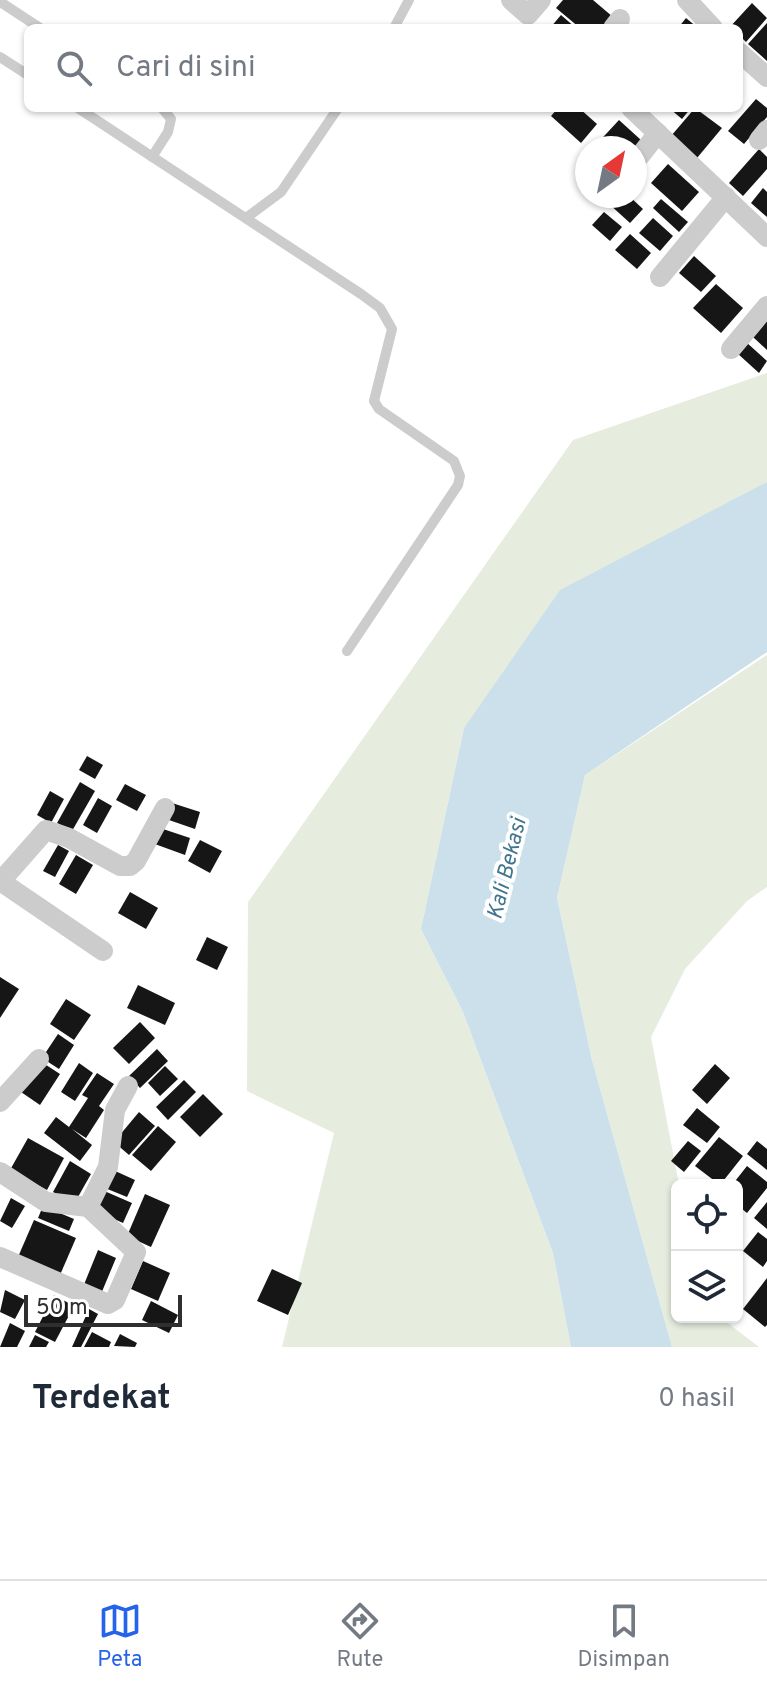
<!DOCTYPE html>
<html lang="id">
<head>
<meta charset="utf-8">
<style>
  :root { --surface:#fff; --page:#f6f6f7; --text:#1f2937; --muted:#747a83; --line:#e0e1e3; --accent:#2563eb }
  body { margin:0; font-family:Overpass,sans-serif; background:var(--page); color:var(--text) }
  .controls { position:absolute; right:24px; bottom:24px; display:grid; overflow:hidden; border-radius:12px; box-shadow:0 2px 6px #0004 }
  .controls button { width:72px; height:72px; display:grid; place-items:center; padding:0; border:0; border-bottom:2px solid var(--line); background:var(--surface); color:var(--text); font:40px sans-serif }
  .compass { position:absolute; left:575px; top:136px; width:72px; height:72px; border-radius:50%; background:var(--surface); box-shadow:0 2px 6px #0004; rotate:33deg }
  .scale { position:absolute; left:24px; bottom:20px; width:158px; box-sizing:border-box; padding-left:8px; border:4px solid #2f2f2f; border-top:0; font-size:22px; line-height:28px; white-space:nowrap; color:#2f2f2f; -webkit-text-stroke:6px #fff; paint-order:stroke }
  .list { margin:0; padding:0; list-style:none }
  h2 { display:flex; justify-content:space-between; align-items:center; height:104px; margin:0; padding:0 32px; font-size:34px }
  h2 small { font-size:26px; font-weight:400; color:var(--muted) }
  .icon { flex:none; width:44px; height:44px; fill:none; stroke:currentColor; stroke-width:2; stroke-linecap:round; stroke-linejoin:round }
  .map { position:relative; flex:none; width:767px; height:1347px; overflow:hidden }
  .search { position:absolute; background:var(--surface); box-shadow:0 2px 6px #0004; left:24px; right:24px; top:24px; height:88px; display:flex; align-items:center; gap:20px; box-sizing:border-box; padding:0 28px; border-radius:12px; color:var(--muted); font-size:30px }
  .sheet { height:232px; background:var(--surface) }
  nav { display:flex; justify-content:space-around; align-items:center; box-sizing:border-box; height:112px; border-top:2px solid var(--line); background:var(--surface); font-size:22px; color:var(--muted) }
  nav a { display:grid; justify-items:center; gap:4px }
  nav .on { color:var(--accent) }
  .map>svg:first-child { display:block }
  .green { fill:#e6ecde }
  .water { fill:#cbe0eb }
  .building { fill:#161616 }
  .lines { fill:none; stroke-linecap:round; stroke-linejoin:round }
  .lane { stroke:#ccc; stroke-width:10 }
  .street { stroke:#ccc; stroke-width:20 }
  .labels { text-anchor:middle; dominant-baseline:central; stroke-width:8; stroke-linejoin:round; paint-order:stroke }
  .water-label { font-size:22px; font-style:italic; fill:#40758e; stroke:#fff }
</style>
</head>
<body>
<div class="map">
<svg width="767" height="1347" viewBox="0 0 767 1347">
  <rect width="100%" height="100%" fill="#fff"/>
  <g class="green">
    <polygon points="767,373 767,482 691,524 464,728 421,929 463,1012 553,1253 571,1347 282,1347 334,1133 247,1091 248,902 573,440"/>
    <polygon points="767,655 767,887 747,901 685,969 651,1037 679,1185 677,1317 720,1317 759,1347 672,1347 592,1060 557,898 585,775"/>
  </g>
  <polygon class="water" points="767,482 767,652 585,775 557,898 592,1060 672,1347 571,1347 553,1253 463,1012 421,929 464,728 560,590"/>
  <g class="building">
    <polygon points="563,0 593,0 613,17 604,28 580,28 556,8"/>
    <polygon points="752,3 767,18 746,42 739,35 739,28 729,28"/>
    <polygon points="561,15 576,28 550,28"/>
    <polygon points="686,18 698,28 678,28"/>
    <polygon points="767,23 767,61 748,44"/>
    <polygon points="756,99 767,108 767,117 744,144 728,131"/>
    <polygon points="558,108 579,108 597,124 581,143 551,116"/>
    <polygon points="669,108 691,108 682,119"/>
    <polygon points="695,108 722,128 697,158 671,136"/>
    <polygon points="619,120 641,140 634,148 593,148"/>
    <polygon points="759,149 767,157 767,169 743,196 729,183"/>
    <polygon points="668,164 699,192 682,211 651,183"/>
    <polygon points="763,188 767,192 767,217 751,203"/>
    <polygon points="614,196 629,196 643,209 630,223 608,203"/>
    <polygon points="661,199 688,222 679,232 653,208"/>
    <polygon points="604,212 622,227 610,241 592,225"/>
    <polygon points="653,218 673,236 660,251 639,233"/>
    <polygon points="630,234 651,253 637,269 615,250"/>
    <polygon points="694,256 716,276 701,292 679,273"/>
    <polygon points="716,284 743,308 721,333 693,308"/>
    <polygon points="767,321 767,350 753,337"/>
    <polygon points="746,342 767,361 759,373 737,353"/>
    <polygon points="87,756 103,765 95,779 79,770"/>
    <polygon points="80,782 95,791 72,831 57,823"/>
    <polygon points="125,784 146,795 137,811 116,800"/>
    <polygon points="50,791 64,799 51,823 37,815"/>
    <polygon points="98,798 112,806 97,833 83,825"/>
    <polygon points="172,803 200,812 195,829 166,819"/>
    <polygon points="157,827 190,838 185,855 152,843"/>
    <polygon points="200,840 222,851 210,873 188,861"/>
    <polygon points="58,845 69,851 55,877 43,871"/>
    <polygon points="76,855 93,865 76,894 59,884"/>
    <polygon points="130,892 158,908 146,929 118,913"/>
    <polygon points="207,937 228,947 217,970 196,960"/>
    <polygon points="0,977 19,989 0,1018"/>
    <polygon points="138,985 175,1003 165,1025 127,1008"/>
    <polygon points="66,999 91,1015 74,1040 50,1024"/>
    <polygon points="140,1022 155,1038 129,1064 113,1048"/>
    <polygon points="58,1034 74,1045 59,1069 42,1058"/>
    <polygon points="157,1049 168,1061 140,1088 129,1076"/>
    <polygon points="40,1061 60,1074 40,1105 21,1092"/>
    <polygon points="79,1063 93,1073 75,1101 61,1092"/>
    <polygon points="715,1064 730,1078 707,1104 692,1090"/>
    <polygon points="165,1066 178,1079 160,1096 148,1083"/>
    <polygon points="97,1073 114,1084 99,1106 104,1110 86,1138 72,1129 92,1145 80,1161 44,1133 56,1117 69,1127 88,1098 82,1095"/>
    <polygon points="184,1080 196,1092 168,1120 156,1107"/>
    <polygon points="203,1094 223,1114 200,1137 180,1117"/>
    <polygon points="697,1108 720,1127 707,1143 683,1125"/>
    <polygon points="139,1112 155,1126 129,1155 114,1142"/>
    <polygon points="158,1126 176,1142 151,1171 132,1155"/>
    <polygon points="719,1137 743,1156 720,1185 695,1166"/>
    <polygon points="28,1138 64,1158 47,1190 10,1170"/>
    <polygon points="688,1141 701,1151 684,1172 671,1161"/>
    <polygon points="757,1141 767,1149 767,1170 747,1154"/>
    <polygon points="70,1161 91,1174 74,1204 53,1192"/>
    <polygon points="747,1166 767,1182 767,1188 747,1213 737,1205 737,1185 732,1185"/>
    <polygon points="113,1170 135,1180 127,1197 105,1188"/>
    <polygon points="102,1190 132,1203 123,1223 94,1210"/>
    <polygon points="145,1194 170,1205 151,1247 127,1236"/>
    <polygon points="11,1198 25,1206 12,1228 0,1221"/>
    <polygon points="767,1202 767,1229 754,1218"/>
    <polygon points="43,1206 74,1219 69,1231 38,1218"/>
    <polygon points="34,1220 76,1238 60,1275 18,1257"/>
    <polygon points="758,1232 767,1239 767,1261 763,1267 743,1251"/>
    <polygon points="98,1250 116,1258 101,1294 83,1287"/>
    <polygon points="143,1261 170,1273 158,1301 131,1289"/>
    <polygon points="272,1269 302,1283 288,1315 257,1301"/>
    <polygon points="767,1278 767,1325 765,1327 743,1309"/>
    <polygon points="5,1290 25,1300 15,1319 0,1312"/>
    <polygon points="54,1295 74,1306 55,1342 35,1332"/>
    <polygon points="151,1301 178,1315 169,1333 142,1320"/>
    <polygon points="89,1309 98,1314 81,1347 72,1347"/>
    <polygon points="10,1323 25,1331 17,1347 0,1347"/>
    <polygon points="92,1332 111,1342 109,1347 84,1347"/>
    <polygon points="120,1334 137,1343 135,1347 114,1346"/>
    <polygon points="35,1335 49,1342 46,1347 29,1347"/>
  </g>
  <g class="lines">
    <g class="lane">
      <polyline points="2,3 40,28"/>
      <polyline points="394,28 409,0"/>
      <polyline points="0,57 28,75"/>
      <polyline points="78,108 361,294 380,308 392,329 374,401 379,409 454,461 460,476 458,485 347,651"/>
      <polyline points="152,157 168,132 171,119 162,108"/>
      <polyline points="246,218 281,192 338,108"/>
    </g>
    <g class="street">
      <polyline points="511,0 528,15 541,0"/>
      <polyline points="687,0 713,28"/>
      <polyline points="613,28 620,19"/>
      <polyline points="739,52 767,77"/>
      <polyline points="631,108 767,237"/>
      <polyline points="759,140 767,130"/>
      <polyline points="635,162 658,133"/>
      <polyline points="660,277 726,197"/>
      <polyline points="731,349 767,306"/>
      <polyline points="0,881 103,951"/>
      <polyline points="1,881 46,830 69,838 120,866 130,866 136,861 165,808"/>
      <polyline points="0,1102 39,1059"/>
      <polyline points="0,1172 46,1202 88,1207 136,1252 115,1300 108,1304 0,1257"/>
      <polyline points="88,1207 108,1167 115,1110 128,1086"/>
    </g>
  </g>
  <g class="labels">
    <g class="water-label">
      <text transform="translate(508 869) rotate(-76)">Kali Bekasi</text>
    </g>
  </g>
</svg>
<div class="controls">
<button><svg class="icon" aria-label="locate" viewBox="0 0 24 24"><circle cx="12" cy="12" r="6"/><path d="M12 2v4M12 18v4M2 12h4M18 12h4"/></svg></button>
<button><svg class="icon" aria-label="layers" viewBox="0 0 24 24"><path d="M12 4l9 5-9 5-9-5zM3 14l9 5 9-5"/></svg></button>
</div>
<svg class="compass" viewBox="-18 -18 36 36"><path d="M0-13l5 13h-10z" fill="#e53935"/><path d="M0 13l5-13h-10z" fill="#747a83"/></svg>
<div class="scale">50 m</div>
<div class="search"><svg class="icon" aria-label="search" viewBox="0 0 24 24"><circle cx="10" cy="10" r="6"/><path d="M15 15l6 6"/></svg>Cari di sini</div>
</div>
<section class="sheet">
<h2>Terdekat<small>0 hasil</small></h2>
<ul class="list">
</ul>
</section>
<nav>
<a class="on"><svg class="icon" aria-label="map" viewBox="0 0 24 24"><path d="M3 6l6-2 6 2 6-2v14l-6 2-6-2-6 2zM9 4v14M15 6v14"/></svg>Peta</a>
<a><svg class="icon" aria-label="directions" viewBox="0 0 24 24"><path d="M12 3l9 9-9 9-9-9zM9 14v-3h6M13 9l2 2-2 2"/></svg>Rute</a>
<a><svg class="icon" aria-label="saved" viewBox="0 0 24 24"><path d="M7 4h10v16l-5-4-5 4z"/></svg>Disimpan</a>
</nav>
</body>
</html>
